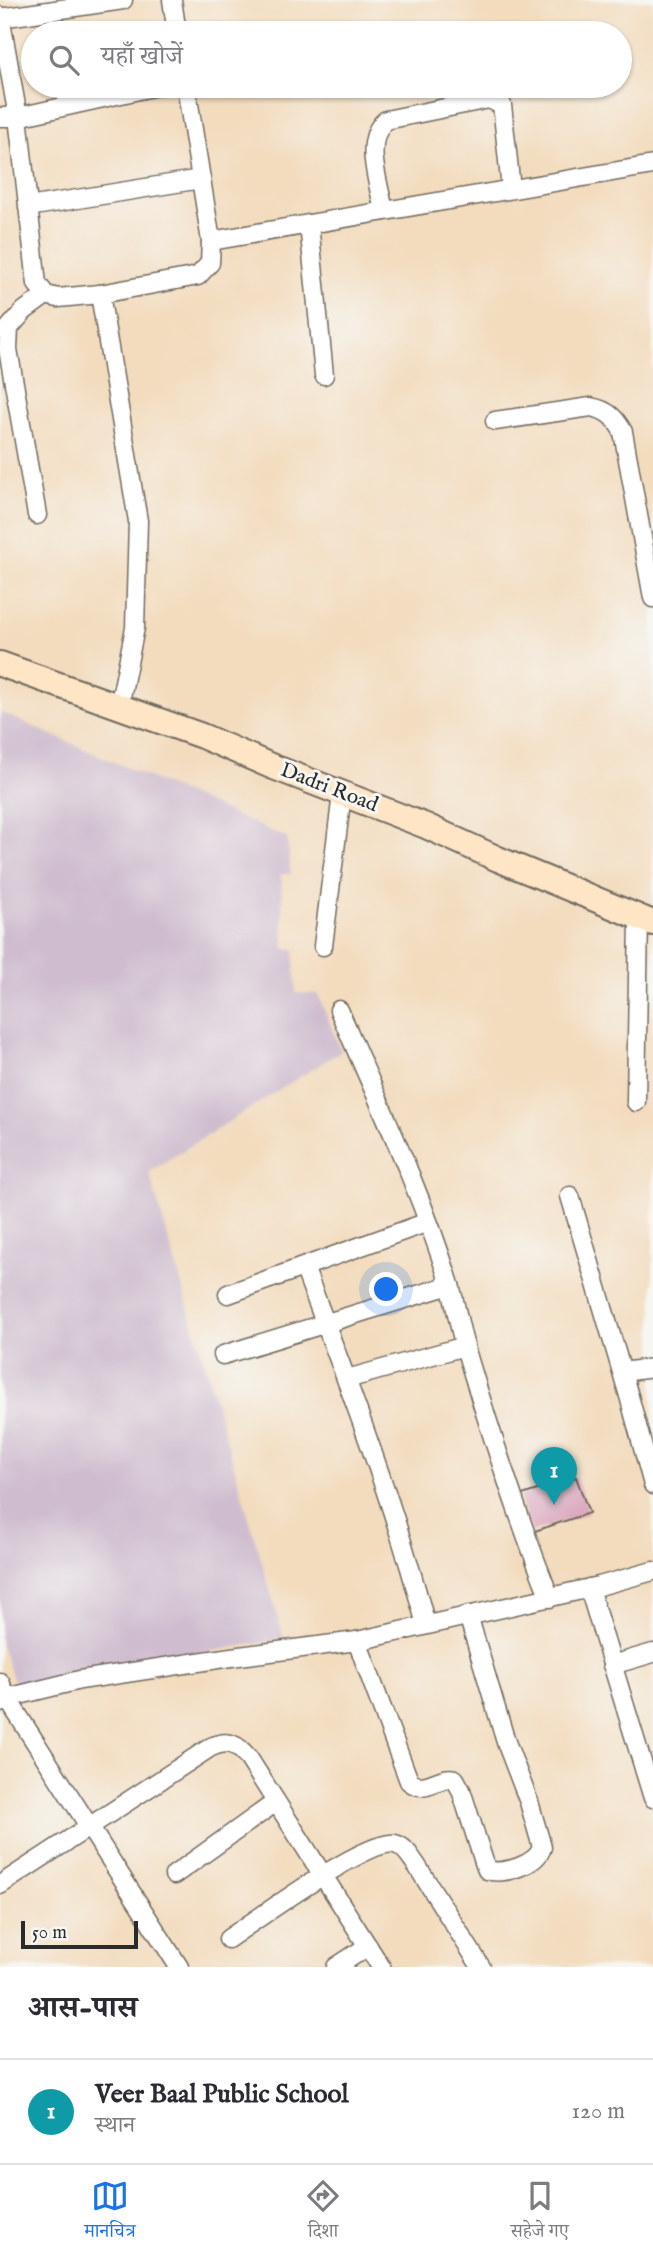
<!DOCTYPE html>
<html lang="hi">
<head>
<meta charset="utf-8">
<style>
  :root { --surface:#fff; --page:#f7f7f7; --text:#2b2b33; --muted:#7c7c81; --line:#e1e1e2; --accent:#1a73e8 }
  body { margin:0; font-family:"IM FELL English","Noto Serif Devanagari",serif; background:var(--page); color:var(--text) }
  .scale { position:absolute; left:21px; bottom:18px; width:117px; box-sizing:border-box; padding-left:7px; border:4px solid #2b2b2b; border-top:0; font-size:19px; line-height:24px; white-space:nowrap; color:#2b2b2b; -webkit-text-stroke:5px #f6f6f2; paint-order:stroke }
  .you { position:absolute; left:387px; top:1290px; width:24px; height:24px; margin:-18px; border:5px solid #fff; border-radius:50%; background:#1a73e8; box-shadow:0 0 0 10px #1a73e833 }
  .badge { display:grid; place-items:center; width:46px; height:46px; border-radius:50%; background:var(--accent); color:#fff; font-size:23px; font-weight:700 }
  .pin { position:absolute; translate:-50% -58px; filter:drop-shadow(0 2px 4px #0008) }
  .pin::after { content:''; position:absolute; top:37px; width:24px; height:21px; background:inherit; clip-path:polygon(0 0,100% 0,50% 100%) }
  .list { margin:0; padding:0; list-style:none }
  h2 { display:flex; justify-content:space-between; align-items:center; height:91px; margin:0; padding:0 28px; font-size:30px }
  h2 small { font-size:23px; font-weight:400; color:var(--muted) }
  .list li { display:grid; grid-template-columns:46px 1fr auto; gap:21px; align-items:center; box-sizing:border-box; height:105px; padding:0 28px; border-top:2px solid var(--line) }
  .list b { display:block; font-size:26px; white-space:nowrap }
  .list p { margin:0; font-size:23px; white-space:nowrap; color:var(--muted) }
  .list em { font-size:23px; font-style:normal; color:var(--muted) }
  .icon { flex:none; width:38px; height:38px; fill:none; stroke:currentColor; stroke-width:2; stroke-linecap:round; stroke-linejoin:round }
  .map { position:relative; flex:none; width:653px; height:1967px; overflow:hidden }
  .search { position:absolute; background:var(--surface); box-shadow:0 2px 5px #0004; left:21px; right:21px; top:21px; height:77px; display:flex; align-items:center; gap:18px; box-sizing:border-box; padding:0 24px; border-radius:38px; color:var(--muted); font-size:26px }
  .sheet { height:196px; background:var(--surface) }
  nav { display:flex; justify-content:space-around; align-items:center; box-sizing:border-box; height:98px; border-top:2px solid var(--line); background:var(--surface); font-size:19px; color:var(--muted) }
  nav a { display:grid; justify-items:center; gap:4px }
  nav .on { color:var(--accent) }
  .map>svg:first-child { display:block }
  .industrial { fill:#cfbdcf }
  .building { fill:#dca9bf }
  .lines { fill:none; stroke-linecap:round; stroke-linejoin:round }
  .street-casing { stroke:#71695e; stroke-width:21 }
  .secondary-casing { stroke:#71695e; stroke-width:28 }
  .street { stroke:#fff; stroke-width:18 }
  .secondary { stroke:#fde5c5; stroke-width:24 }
  .labels { text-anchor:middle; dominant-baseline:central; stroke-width:6; stroke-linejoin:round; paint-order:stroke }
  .street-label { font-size:21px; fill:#2b2b2b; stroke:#f6f6f2 }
</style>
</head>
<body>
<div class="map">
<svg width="653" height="1967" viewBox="0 0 653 1967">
  <rect width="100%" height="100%" fill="#f6f6f2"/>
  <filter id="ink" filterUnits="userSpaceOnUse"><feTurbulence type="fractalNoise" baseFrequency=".0143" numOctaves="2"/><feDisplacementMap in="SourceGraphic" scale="14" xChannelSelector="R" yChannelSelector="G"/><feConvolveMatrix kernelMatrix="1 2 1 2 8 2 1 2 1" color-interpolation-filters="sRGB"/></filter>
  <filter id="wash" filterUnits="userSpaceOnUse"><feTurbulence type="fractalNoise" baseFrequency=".00686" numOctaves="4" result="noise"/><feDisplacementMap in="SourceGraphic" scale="28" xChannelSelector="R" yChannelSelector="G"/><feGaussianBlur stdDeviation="1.57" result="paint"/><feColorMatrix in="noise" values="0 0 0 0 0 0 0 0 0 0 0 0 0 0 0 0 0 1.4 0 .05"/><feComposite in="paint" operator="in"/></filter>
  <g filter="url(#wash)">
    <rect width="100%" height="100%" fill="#f3dbbd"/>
    <polygon class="industrial" points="0,712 287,838 291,874 281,874 284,949 294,949 296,993 318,994 341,1051 149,1172 284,1639 15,1684 0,1642"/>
    <g id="blocks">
      <polygon class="building" points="576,1477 589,1513 532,1532 519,1496"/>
    </g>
  </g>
  <g filter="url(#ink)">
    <use href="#blocks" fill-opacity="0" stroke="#71695e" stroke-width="2"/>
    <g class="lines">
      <defs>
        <g id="street">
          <polyline points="172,0 177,33"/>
          <polyline points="0,16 18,117 37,284 46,295 58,298 100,294 198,276 210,263 211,241 186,86"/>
          <polyline points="0,18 123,0"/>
          <polyline points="0,117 18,117 157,86"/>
          <polyline points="28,207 201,179"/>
          <path d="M 384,211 C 379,183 362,140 386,120 L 489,99 L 502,105 L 511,189"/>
          <polyline points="309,224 324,375"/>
          <polyline points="211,241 653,165"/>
          <polyline points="100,294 138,521 135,628 119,707"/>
          <path d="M 495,421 L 591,407 C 607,410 615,417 623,432 L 653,598"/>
          <polyline points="37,515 8,349 9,328 24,311 46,295"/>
          <polyline points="323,946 342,794"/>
          <path d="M 339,1010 C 378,1101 421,1191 450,1285 C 456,1306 459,1326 465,1347 C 490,1431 517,1516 550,1598"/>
          <polyline points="636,1102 639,917"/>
          <polyline points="570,1196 629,1396 653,1485"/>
          <path d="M 304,1267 C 349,1385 394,1504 426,1625"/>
          <polyline points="228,1294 428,1222"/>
          <polyline points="223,1355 450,1285"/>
          <polyline points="622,1372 653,1368"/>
          <polyline points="347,1379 465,1346"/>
          <polyline points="589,1588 653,1798"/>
          <path d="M 357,1641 L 409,1781 C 425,1795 439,1774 455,1779 L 461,1790 L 485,1865 L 487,1870 C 503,1875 537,1865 542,1847 L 529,1802 L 506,1742 L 468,1615"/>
          <polyline points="612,1665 653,1653"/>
          <polyline points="0,1682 7,1698 179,1967"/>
          <polyline points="0,1703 7,1698 80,1680 231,1657 357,1641 599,1586 653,1571"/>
          <polyline points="174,1875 276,1802"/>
          <path d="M 0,1885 L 211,1747 C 228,1739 238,1744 249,1759 L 381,1967"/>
          <path d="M 228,1939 C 255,1921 368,1838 395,1844 C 405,1846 411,1858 417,1866 L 481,1967"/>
          <polyline points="336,1967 368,1946"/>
        </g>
        <polyline id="secondary" points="0,664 202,736 271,766 426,826 498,859 653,923"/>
      </defs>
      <use href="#street" class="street-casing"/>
      <use href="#secondary" class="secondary-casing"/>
      <use href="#street" class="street"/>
      <use href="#secondary" class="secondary"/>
    </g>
  </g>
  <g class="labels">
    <g class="street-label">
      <text transform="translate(329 788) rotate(21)">Dadri Road</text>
    </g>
  </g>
</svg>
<div class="scale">50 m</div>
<div class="you"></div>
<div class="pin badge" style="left:554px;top:1505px;background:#0f9aa8">1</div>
<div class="search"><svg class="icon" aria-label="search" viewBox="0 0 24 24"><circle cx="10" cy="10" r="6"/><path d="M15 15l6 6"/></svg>यहाँ खोजें</div>
</div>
<section class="sheet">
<h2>आस-पास<small></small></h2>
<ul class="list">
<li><span class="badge" style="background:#0f9aa8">1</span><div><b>Veer Baal Public School</b><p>स्थान</p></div><em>120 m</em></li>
</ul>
</section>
<nav>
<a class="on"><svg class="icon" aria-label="map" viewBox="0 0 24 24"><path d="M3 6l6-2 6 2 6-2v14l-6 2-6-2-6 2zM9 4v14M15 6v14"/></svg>मानचित्र</a>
<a><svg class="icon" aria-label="directions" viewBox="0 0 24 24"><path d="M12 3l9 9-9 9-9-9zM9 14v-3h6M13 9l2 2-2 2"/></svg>दिशा</a>
<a><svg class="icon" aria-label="saved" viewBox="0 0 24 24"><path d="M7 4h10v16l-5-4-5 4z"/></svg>सहेजे गए</a>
</nav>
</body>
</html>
